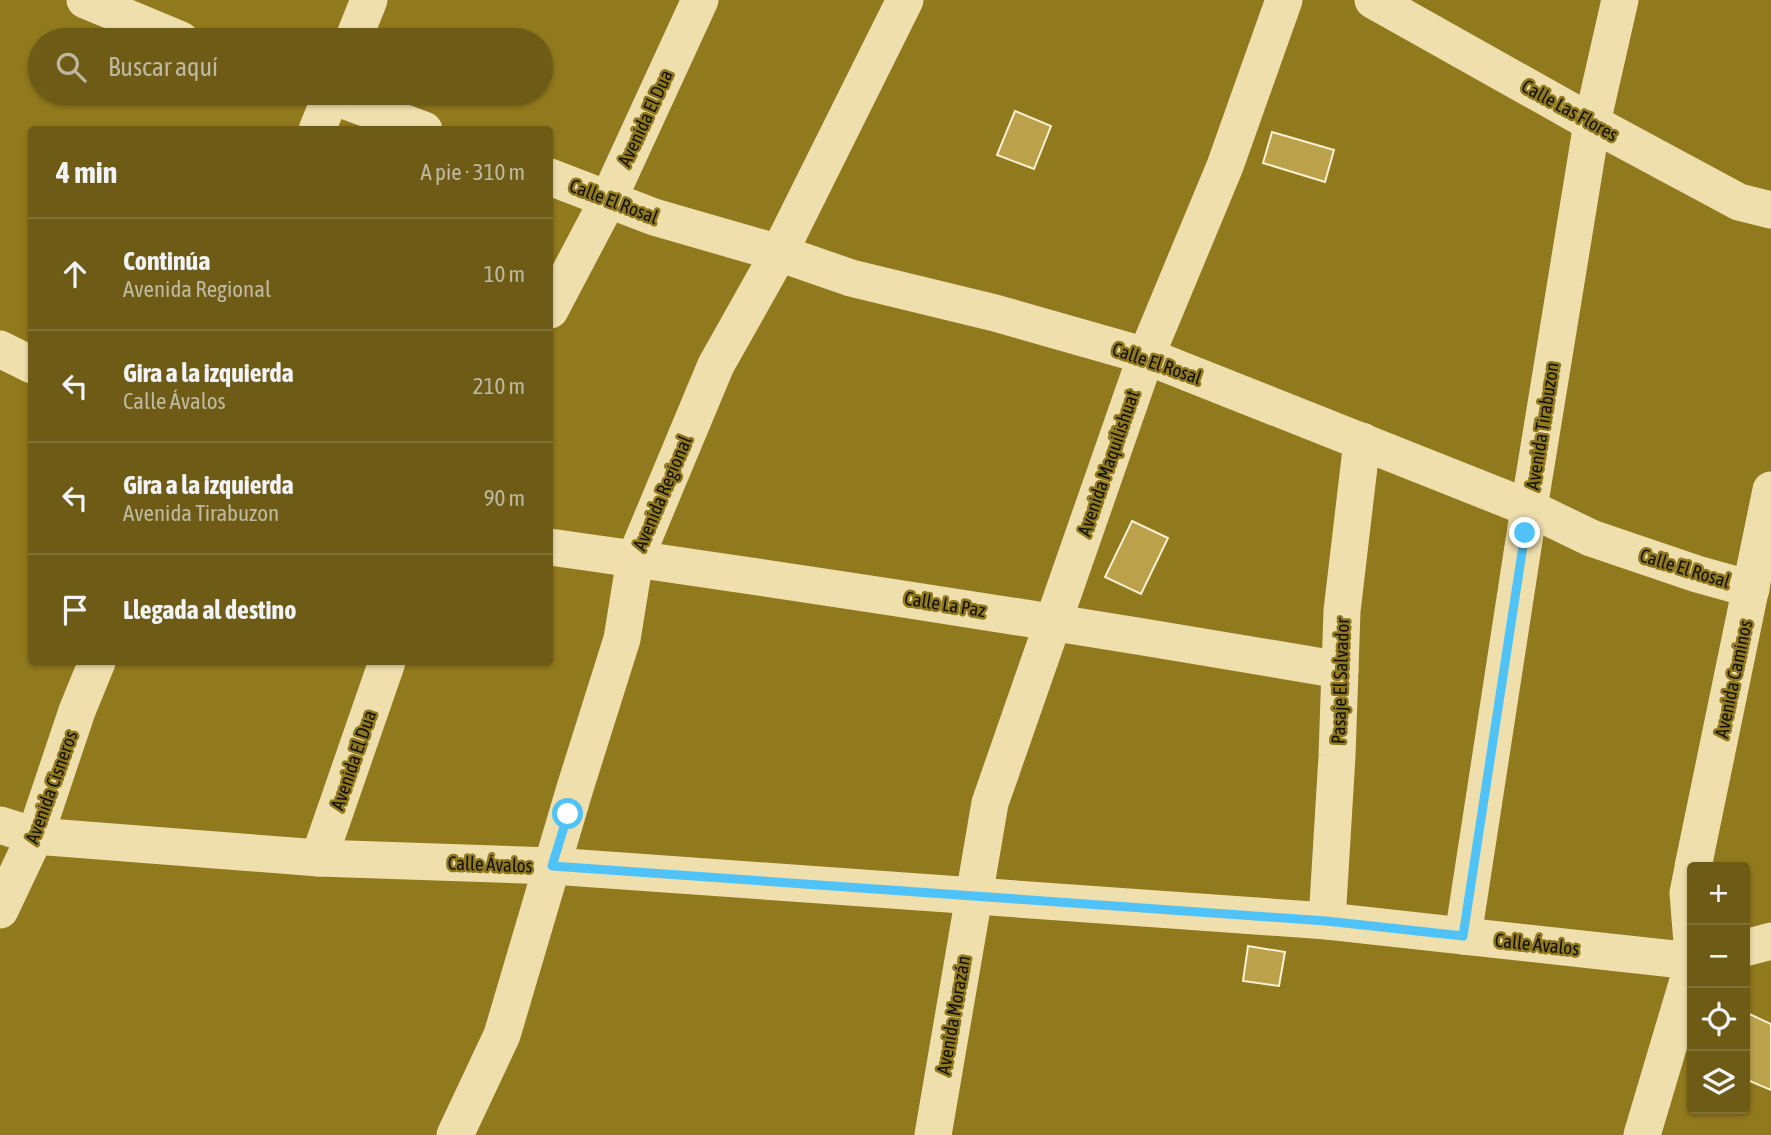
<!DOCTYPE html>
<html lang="es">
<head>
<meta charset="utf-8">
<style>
  :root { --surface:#6d5b16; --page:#756423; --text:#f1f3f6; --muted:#bfb9a1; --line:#7f7035 }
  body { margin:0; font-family:"Asap Condensed",sans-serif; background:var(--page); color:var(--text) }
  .controls { position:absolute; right:21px; bottom:21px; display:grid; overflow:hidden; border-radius:7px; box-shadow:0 2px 5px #0004 }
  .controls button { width:63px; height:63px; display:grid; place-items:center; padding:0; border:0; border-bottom:2px solid var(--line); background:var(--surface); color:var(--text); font:35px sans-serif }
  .stop { position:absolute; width:21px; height:21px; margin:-16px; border:5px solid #4fc3f7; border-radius:50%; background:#fff }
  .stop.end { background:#4fc3f7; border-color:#fff; box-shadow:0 2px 7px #0008 }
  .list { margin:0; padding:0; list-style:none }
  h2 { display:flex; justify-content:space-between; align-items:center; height:91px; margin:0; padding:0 28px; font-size:30px }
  h2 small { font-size:23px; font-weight:400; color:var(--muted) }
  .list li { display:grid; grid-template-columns:46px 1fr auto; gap:21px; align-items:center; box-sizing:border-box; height:112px; padding:0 28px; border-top:2px solid var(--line) }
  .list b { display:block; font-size:26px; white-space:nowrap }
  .list p { margin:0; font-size:23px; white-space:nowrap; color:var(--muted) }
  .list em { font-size:23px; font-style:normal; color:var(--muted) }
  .icon { flex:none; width:38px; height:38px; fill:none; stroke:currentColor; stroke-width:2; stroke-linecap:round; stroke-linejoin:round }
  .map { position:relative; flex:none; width:1771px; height:1135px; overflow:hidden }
  .search { position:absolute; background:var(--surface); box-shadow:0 2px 5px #0004; left:28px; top:28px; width:525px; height:77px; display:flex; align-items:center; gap:18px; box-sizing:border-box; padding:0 24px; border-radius:38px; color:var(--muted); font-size:26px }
  .panel { position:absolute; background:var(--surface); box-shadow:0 2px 5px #0004; left:28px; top:126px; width:525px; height:539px; border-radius:7px }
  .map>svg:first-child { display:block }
  .building { fill:#baa14a; stroke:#faf1d3; stroke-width:2 }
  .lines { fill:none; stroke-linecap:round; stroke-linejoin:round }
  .minor { stroke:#eedfad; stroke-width:37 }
  .route { stroke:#4fc3f7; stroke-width:9 }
  .labels { text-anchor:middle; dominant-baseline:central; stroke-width:5; stroke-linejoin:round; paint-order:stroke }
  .street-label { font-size:19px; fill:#111; stroke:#91791d }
</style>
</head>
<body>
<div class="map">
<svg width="1771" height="1135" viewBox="0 0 1771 1135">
  <rect width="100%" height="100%" fill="#91791d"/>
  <g class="building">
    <polygon points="1015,111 1051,126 1034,169 997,155"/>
    <polygon points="1272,132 1334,150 1325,182 1263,163"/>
    <polygon points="1132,521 1168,538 1141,594 1105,577"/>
    <polygon points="1248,946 1285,952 1279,986 1243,981"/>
    <polygon points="1745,1012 1771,1024 1771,1090 1745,1079"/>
  </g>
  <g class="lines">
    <g class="minor">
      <polyline points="85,0 181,40"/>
      <polyline points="1373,0 1592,123 1739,202 1771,210"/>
      <polyline points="353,40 369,0"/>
      <polyline points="324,93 424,130"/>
      <polyline points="317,130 332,93"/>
      <polyline points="550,177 654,217 779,253 851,278 995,313 1146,356 1529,508 1591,538 1697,574 1751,589"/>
      <polyline points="550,310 608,200 700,0"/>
      <polyline points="0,349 32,365"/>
      <path d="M 550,547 C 814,584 1077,625 1340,670"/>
      <polyline points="0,825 35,836 319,858 552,866 1327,921 1692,961"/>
      <polyline points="319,858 387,662"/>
      <polyline points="1693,867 1771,490"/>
      <polyline points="1692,873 1688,893 1692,943"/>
      <polyline points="0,910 35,836 77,711 97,662"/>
      <polyline points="1327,921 1337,756 1342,611 1362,441"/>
      <polyline points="1463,936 1529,508 1592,123 1620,0"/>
      <polyline points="1745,948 1771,941"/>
      <polyline points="455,1135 502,1035 575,788 622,639 635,559 716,365 779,253 905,0"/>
      <polyline points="933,1135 990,803 1146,356 1225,166 1284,0"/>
      <polyline points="1642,1135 1692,967"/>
    </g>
  </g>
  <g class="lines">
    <polyline class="route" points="568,814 552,866 1326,921 1463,936 1525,533"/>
  </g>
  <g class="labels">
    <g class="street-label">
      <text transform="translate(1570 110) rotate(29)">Calle Las Flores</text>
      <text transform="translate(645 118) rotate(-65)">Avenida El Dua</text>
      <text transform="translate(614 201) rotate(21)">Calle El Rosal</text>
      <text transform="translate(1157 363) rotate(19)">Calle El Rosal</text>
      <text transform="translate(1542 426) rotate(-81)">Avenida Tirabuzon</text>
      <text transform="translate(1108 463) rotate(-71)">Avenida Maquilishuat</text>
      <text transform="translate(662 493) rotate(-67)">Avenida Regional</text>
      <text transform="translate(1685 568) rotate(17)">Calle El Rosal</text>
      <text transform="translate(945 604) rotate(9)">Calle La Paz</text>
      <text transform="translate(1733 679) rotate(-78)">Avenida Caminos</text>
      <text transform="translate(1340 681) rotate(-88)">Pasaje El Salvador</text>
      <text transform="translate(353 760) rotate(-71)">Avenida El Dua</text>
      <text transform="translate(51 787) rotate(-70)">Avenida Cisneros</text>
      <text transform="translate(490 864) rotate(2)">Calle Ávalos</text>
      <text transform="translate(1537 944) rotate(6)">Calle Ávalos</text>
      <text transform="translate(953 1015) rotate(-80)">Avenida Morazán</text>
    </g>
  </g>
</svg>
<div class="controls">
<button>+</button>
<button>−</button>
<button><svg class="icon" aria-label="locate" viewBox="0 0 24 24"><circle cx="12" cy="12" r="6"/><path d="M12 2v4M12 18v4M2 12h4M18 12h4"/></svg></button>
<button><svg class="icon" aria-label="layers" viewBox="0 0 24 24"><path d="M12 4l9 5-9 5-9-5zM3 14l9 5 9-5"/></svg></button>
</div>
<div class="stop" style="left:568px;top:814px"></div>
<div class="stop end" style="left:1525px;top:533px"></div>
<div class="search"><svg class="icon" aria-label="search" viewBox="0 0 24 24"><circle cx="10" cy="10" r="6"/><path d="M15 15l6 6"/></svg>Buscar aquí</div>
<section class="panel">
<h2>4 min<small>A pie · 310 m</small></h2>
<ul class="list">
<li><svg class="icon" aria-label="ahead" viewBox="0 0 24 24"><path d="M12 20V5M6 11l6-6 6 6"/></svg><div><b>Continúa</b><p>Avenida Regional</p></div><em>10 m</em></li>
<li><svg class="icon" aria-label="left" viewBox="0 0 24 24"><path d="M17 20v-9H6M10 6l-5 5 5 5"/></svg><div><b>Gira a la izquierda</b><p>Calle Ávalos</p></div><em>210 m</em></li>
<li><svg class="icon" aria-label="left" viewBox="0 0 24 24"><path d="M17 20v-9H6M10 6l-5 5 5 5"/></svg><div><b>Gira a la izquierda</b><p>Avenida Tirabuzon</p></div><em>90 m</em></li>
<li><svg class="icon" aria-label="arrive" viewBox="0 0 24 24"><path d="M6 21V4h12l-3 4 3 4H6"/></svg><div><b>Llegada al destino</b></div></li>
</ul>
</section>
</div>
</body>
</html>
